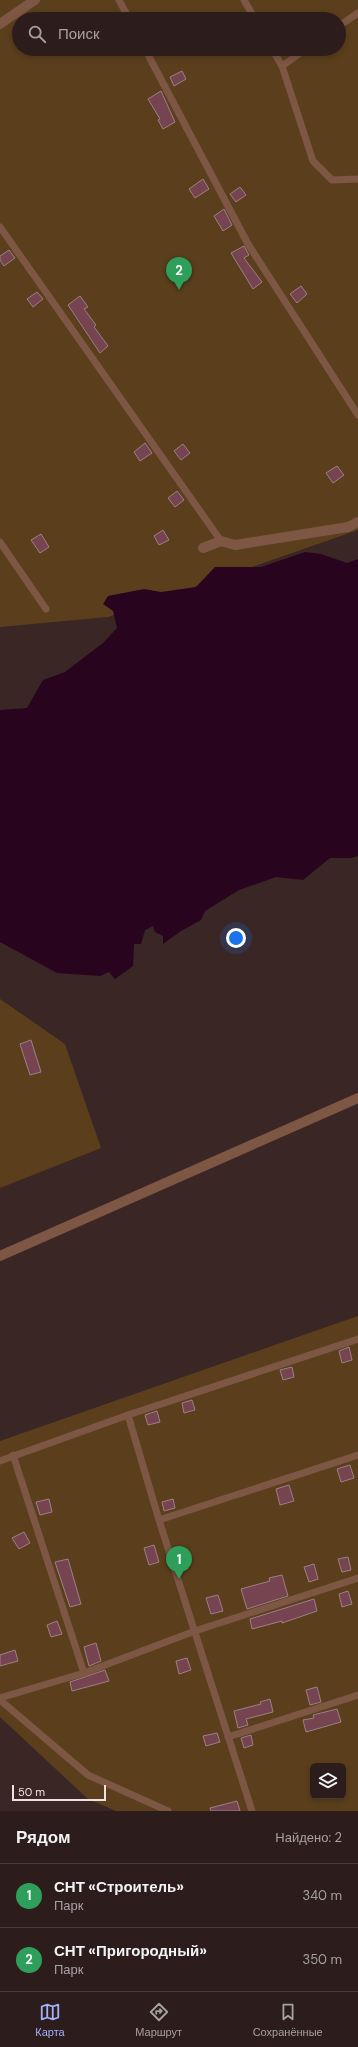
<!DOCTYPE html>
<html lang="ru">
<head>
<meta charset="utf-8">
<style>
  :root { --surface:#2c1c1b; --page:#342524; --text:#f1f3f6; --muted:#a6a1a3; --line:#483a3a; --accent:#a1b3fd }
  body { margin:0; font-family:"DM Sans",sans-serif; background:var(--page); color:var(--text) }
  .controls { position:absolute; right:12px; bottom:12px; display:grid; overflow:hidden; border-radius:6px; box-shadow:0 2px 6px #0003 }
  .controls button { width:36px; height:36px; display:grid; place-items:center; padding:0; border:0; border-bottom:1px solid var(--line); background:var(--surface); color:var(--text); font:20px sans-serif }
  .scale { position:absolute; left:12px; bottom:10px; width:94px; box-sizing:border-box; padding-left:4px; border:2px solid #efe1df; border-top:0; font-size:11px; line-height:14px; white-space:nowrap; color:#efe1df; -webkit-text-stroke:3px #3a2624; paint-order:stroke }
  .you { position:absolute; left:236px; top:938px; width:14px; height:14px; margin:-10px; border:3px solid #fff; border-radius:50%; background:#1a73e8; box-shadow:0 0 0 6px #1a73e833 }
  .badge { display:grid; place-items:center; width:26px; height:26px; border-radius:50%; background:var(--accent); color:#fff; font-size:13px; font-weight:700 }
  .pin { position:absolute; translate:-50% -33px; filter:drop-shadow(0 1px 2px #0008) }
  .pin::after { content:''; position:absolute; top:21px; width:14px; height:12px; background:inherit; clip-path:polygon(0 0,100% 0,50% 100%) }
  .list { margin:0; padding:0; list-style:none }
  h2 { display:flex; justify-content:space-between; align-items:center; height:52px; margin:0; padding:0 16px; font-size:17px }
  h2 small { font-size:13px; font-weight:400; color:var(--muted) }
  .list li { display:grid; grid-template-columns:26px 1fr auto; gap:12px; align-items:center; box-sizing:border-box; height:64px; padding:0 16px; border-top:1px solid var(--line) }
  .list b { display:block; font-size:15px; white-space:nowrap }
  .list p { margin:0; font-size:13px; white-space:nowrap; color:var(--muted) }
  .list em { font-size:13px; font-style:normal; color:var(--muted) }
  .icon { flex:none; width:22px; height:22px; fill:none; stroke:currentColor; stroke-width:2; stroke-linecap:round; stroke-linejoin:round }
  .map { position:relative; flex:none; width:358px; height:1811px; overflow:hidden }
  .search { position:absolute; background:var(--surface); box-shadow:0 2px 6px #0003; left:12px; right:12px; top:12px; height:44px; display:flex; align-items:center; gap:10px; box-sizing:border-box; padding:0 14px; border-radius:22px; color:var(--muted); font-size:15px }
  .sheet { height:180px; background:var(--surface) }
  nav { display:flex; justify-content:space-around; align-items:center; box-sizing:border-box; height:56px; border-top:1px solid var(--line); background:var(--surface); font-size:11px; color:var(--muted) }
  nav a { display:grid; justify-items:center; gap:2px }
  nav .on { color:var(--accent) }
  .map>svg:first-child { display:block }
  .green { fill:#5b3f1d; fill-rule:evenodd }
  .water { fill:#29041f }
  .building { fill:#764351; stroke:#998186 }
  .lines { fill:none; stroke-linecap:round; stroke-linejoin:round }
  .lane { stroke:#7d5744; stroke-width:7 }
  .street { stroke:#7d5744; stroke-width:10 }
</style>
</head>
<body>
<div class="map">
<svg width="358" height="1811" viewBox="0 0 358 1811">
  <rect width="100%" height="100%" fill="#3a2624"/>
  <g class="green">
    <path d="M 0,0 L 358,0 L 358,530 L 108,617 L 0,627 ZM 19,19 L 339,19 L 339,49 L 19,49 Z"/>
    <polygon points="0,999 65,1044 101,1148 0,1188"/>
    <path d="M 358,1316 L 358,1811 L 116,1811 L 88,1799 L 0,1717 L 0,1441 ZM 313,1766 L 343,1766 L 343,1796 L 313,1796 Z"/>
  </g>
  <polygon class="water" points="305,552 321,554 347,563 358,559 358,856 351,858 330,858 303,880 276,877 239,890 205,911 201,920 181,931 163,944 163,936 155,932 153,926 145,930 141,944 134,944 133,966 115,979 109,972 100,976 57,973 0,942 0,710 27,708 43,680 65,672 103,643 117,628 113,611 103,604 108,596 144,589 161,592 196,587 215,567 261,567"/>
  <g class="building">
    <polygon points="182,71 186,79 174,86 170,77"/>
    <polygon points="161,91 175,122 163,129 158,120 160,119 148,99"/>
    <polygon points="203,179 209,189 195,198 189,189"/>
    <polygon points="240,187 246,195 236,202 230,194"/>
    <polygon points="224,209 232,225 223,231 214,216"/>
    <polygon points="244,246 249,255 244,258 262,282 253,289 231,253"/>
    <polygon points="9,250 15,258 4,266 0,260 0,256"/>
    <polygon points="301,286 307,294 297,303 290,294"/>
    <polygon points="37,292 43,299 33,307 27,299"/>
    <polygon points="80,296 88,307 84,309 96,325 94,327 108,346 100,353 68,305"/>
    <polygon points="145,443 152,453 140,461 134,452"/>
    <polygon points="183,444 190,453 181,460 174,451"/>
    <polygon points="337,466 344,475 333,483 326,473"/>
    <polygon points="177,491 184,500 175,507 168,498"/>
    <polygon points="163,530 169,540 159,545 154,536"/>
    <polygon points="41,534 49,547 40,553 31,540"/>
    <polygon points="31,1040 41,1072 30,1075 20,1044"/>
    <polygon points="349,1347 352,1360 342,1363 339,1351"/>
    <polygon points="292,1367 294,1377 283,1380 280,1370"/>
    <polygon points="192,1400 195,1410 184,1413 182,1403"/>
    <polygon points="157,1411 160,1422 148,1425 145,1415"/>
    <polygon points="350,1465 354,1478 341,1482 337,1469"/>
    <polygon points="289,1485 294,1501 280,1505 276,1489"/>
    <polygon points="49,1499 52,1512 40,1515 36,1502"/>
    <polygon points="173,1499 175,1508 164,1511 162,1502"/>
    <polygon points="24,1532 30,1543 19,1549 12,1538"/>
    <polygon points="154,1545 159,1562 149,1565 144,1548"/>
    <polygon points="348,1557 351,1570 342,1572 338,1559"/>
    <polygon points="68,1559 81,1604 70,1607 55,1562"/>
    <polygon points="314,1564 318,1579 309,1582 304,1567"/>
    <polygon points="282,1575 288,1596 247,1609 241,1589 270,1581 269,1578"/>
    <polygon points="348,1591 352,1604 342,1607 339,1594"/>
    <polygon points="218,1595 223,1611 211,1614 206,1598"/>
    <polygon points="314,1599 317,1611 282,1623 282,1621 252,1629 250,1619"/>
    <polygon points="57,1621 62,1634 51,1637 47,1625"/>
    <polygon points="96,1643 101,1661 89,1666 84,1647"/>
    <polygon points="15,1650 18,1661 0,1666 0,1655"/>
    <polygon points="187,1658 191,1670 179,1674 176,1661"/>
    <polygon points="105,1670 109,1681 72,1691 70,1682"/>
    <polygon points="317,1687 321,1702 310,1705 306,1690"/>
    <polygon points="270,1699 273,1712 246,1719 248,1725 238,1728 234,1711 261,1704 260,1702"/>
    <polygon points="337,1709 341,1722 306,1732 303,1720 314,1718 313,1715"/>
    <polygon points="217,1733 220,1742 206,1746 203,1736"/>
    <polygon points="251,1735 253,1745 244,1748 241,1738"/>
    <polygon points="237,1801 240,1811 211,1811 210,1808"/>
  </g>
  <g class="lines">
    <g class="lane">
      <polyline points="119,0 129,19"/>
      <polyline points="244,0 255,19"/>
      <polyline points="339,26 358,13"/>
      <polyline points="145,49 248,244 358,415"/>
      <polyline points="272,49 282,66 313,161 332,180 358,179"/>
      <polyline points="282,66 306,49"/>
      <polyline points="0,227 221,541"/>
      <polyline points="0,542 46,609"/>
      <polyline points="128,1415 159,1520 252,1811"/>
      <polyline points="13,1455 84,1673"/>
      <polyline points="0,1461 128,1415 358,1339"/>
      <polyline points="159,1520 358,1455"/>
      <polyline points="0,1698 84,1673 195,1631 358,1578"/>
      <polyline points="0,1700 88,1775 168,1811"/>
      <polyline points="228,1737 358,1695"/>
    </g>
    <g class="street">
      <polyline points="0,24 35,0"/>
      <polyline points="203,548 221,541 235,545 348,527 358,522"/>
      <polyline points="0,1256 358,1098"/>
    </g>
  </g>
</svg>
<div class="controls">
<button><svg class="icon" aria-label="layers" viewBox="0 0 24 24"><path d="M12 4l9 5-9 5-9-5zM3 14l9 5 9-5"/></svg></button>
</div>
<div class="scale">50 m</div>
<div class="you"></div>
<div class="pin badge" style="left:179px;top:1579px;background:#2e9e5b">1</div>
<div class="pin badge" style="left:179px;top:290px;background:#2e9e5b">2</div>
<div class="search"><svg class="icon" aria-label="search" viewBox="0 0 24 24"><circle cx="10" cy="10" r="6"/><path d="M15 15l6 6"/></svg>Поиск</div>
</div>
<section class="sheet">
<h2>Рядом<small>Найдено: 2</small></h2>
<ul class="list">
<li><span class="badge" style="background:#2e9e5b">1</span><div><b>СНТ «Строитель»</b><p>Парк</p></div><em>340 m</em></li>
<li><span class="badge" style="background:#2e9e5b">2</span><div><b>СНТ «Пригородный»</b><p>Парк</p></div><em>350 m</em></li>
</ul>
</section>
<nav>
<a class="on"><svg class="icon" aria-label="map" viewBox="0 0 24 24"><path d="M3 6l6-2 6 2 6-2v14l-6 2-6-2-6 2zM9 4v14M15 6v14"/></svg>Карта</a>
<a><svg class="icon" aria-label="directions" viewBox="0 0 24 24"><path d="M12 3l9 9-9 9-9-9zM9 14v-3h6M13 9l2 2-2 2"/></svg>Маршрут</a>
<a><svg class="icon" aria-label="saved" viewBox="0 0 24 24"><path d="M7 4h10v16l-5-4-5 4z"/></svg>Сохранённые</a>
</nav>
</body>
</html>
